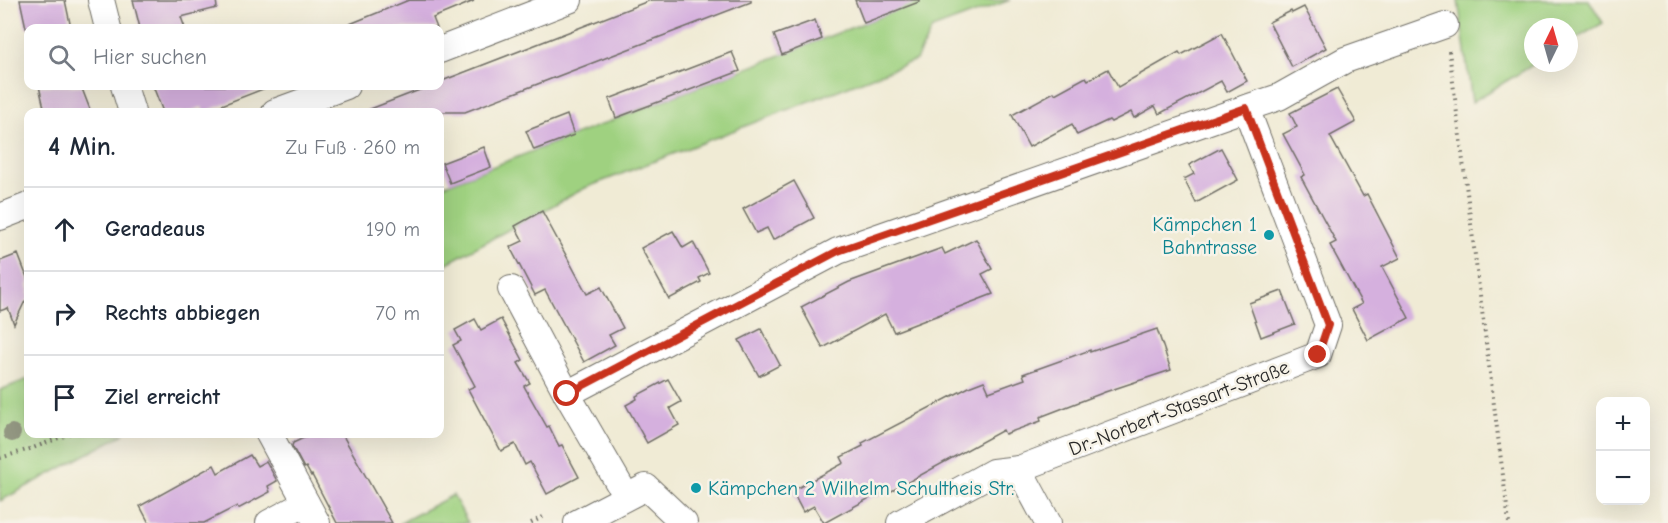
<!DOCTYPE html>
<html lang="de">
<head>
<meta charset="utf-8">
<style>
  :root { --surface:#fff; --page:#f6f6f7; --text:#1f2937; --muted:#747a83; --line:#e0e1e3 }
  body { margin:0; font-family:"Comic Neue",sans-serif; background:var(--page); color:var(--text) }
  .controls { position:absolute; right:18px; bottom:18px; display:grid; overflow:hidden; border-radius:12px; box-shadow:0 6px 24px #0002 }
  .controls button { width:54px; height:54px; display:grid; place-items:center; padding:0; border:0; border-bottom:2px solid var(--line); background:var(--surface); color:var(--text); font:30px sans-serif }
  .compass { position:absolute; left:1524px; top:18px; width:54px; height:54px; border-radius:50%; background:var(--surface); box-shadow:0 6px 24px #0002; rotate:5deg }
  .stop { position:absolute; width:18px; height:18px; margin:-14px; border:4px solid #c8321e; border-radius:50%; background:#fff }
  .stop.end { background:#c8321e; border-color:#fff; box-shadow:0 2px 6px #0008 }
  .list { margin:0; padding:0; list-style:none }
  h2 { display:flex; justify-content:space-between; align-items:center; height:78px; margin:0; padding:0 24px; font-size:26px }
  h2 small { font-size:20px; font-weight:400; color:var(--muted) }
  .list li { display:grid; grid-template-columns:39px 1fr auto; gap:18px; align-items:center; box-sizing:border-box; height:84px; padding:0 24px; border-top:2px solid var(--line) }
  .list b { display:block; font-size:22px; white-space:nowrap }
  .list em { font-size:20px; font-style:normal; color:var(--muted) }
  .icon { flex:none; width:33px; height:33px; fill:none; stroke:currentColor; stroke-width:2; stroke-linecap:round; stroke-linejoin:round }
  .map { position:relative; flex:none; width:1668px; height:523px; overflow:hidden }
  .search { position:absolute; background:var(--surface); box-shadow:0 6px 24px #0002; left:24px; top:24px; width:420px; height:66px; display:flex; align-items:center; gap:15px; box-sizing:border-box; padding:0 21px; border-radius:12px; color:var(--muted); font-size:22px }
  .panel { position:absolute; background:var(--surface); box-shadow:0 6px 24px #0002; left:24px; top:108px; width:420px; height:330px; border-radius:12px }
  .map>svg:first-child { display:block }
  .green { fill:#9fd180; stroke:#657e56; stroke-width:1.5 }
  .building { fill:#d5b0de }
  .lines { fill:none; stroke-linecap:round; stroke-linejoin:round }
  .minor-casing { stroke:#706e66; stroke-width:28 }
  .path { stroke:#706e66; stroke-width:4; stroke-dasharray:1.5 4.5; stroke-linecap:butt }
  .minor { stroke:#fff; stroke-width:26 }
  .tree { fill:#949883 }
  .route { stroke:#c8321e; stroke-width:8 }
  .culture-dot { fill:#0f9aa8; stroke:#f7f3e8; stroke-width:2 }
  .labels { text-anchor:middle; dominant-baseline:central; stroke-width:5; stroke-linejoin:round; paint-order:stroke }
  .culture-label { font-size:20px; fill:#0d838f; stroke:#f7f3e8; text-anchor:end }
  .street-label { font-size:20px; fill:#2b2b2b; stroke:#f7f3e8 }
</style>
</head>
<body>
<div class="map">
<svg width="1668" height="523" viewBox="0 0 1668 523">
  <rect width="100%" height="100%" fill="#f7f3e8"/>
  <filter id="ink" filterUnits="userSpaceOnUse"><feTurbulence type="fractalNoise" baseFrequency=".0167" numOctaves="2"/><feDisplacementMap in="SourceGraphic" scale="12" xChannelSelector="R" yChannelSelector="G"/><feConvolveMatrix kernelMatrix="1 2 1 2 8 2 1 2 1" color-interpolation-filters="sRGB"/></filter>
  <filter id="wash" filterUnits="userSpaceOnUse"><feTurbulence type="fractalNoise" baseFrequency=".008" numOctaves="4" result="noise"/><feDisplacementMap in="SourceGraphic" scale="24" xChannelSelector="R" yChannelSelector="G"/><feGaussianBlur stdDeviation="1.35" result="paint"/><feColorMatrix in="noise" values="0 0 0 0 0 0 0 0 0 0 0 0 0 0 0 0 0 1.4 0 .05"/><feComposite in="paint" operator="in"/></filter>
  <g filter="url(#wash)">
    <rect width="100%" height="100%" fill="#f0ebd5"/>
    <g class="green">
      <polygon points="888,0 1010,0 932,29 916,60 585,188 440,267 440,187 892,12"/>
      <polygon points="1458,0 1589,0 1603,23 1569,43 1569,27 1533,27 1533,63 1536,63 1472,102"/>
      <polygon points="28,379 28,434 124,434 0,501 0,390"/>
      <polygon points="453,495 468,523 401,523 406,520"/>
    </g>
    <g id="blocks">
      <g class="building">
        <polygon points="20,0 65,0 71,28 26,28"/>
        <polygon points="133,0 216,0 217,8 181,17 185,28 140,28"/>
        <polygon points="409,0 474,1 433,18 437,28 340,28"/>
        <polygon points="651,0 751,0 751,2 465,112 365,112 365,111 430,86 440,86 440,82 447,79"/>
        <polygon points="855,0 919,0 919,2 864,23"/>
        <polygon points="1304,7 1326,48 1292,67 1269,22 1291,11 1292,13"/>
        <polygon points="815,20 822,39 782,55 774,35"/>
        <polygon points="1222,33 1247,81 1227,92 1221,81 1159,114 1155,106 1134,118 1131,112 1111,122 1109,120 1077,135 1072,124 1029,147 1012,115 1054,92 1055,94 1086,77 1088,80 1108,69 1118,87 1179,52 1181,55"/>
        <polygon points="732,52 740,71 616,118 609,99"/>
        <polygon points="39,86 81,86 91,112 45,112"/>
        <polygon points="153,86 268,86 268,87 204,112 202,107 186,112 163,112"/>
        <polygon points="1337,89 1356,122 1330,136 1363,196 1367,194 1400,258 1382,267 1409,318 1368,340 1352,309 1362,304 1330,245 1336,242 1301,177 1305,175 1283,134 1297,127 1290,113"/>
        <polygon points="567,115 574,135 534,150 526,131"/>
        <polygon points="484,147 491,167 450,183 442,163"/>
        <polygon points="1221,148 1238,180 1196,203 1184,179 1194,174 1189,165"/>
        <polygon points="794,181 814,218 773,240 767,228 756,233 743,209"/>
        <polygon points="542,211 587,294 601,287 623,328 609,335 615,345 584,362 545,290 535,295 510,247 523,241 515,226"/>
        <polygon points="673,231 683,248 693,242 709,273 699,278 701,282 669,299 641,248"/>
        <polygon points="976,239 992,269 982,274 993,294 894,332 885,314 823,348 801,307 849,282 942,248 945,254"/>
        <polygon points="18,254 28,280 28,300 25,301 14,324 8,308 0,311 0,261"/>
        <polygon points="1282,291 1295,324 1261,337 1249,303"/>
        <polygon points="475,319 481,330 501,319 523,360 518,363 530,383 524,386 547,427 549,426 559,446 562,445 579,477 547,494 530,462 525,465 515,444 501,451 468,389 475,386 453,345 461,341 455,330"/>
        <polygon points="761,329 780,365 759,376 739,340"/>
        <polygon points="1157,329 1171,370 1105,392 1040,417 1041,421 1005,434 1003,430 888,493 887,491 876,497 875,495 824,523 814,506 803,512 792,491 844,463 841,457 863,446 862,443 971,386 984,381 989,392 1025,379 1023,374 1090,350 1090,352"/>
        <polygon points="668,379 681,402 670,408 679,425 647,443 626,405 637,399 636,396"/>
        <polygon points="312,434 342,434 392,523 337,523 312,475 311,476 306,467 304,468 292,446 293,443"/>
        <polygon points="250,455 257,466 266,461 277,481 268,486 270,492 238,509 237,506 204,523 149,523 140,506 214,465 218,473"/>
      </g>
    </g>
  </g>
  <g filter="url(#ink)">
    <use href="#blocks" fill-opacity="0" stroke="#706e66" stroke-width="1.5"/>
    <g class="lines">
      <defs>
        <g id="minor">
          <polyline points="101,0 108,28"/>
          <polyline points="440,50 569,0"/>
          <polyline points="124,86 132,112"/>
          <polyline points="275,112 346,86"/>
          <polyline points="0,217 28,206"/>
          <polyline points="511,289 567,394 838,251 1246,108"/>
          <polyline points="567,394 626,496"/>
          <polyline points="269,434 317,523"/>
          <polyline points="269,523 306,503"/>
          <polyline points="577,523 646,487 684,523"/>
          <polyline points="900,523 993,472 1019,469"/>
          <polyline points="1048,523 1019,469 1318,355 1328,325 1246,108 1279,97 1345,60 1445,25"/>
        </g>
      </defs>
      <use href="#minor" class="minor-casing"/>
      <g class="path">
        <polyline points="1449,51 1509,523"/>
        <polyline points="0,458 33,448 69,434"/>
        <polyline points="531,523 543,517"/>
      </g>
      <use href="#minor" class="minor"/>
    </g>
    <circle class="tree" cx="12" cy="433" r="9"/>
  </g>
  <g class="lines" filter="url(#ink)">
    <polyline class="route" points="567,394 838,251 1246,108 1328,325 1318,355"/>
  </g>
  <g class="culture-dot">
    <circle cx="1269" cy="235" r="6"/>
    <circle cx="696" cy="488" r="6"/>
  </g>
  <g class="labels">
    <g class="culture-label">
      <text x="1257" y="224">Kämpchen 1<tspan x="1257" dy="23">Bahntrasse</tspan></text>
      <text x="708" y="488" text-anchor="start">Kämpchen 2 Wilhelm Schultheis Str.</text>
    </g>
    <g class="street-label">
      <text transform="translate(1179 408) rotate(-21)">Dr.-Norbert-Stassart-Straße</text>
    </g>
  </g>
</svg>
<div class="controls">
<button>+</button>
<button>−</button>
</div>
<svg class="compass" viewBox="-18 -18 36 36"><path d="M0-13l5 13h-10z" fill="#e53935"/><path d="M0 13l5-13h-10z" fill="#747a83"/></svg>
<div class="stop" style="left:567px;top:394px"></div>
<div class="stop end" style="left:1318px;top:355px"></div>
<div class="search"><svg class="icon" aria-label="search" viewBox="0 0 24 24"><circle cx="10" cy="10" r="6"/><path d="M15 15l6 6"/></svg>Hier suchen</div>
<section class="panel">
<h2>4 Min.<small>Zu Fuß · 260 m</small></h2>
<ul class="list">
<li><svg class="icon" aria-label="ahead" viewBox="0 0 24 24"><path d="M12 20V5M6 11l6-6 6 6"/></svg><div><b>Geradeaus</b></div><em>190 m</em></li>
<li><svg class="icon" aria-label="right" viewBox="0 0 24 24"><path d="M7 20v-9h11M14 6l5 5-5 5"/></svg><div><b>Rechts abbiegen</b></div><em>70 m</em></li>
<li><svg class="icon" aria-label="arrive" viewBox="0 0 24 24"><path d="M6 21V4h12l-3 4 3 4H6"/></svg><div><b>Ziel erreicht</b></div></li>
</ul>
</section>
</div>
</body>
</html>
